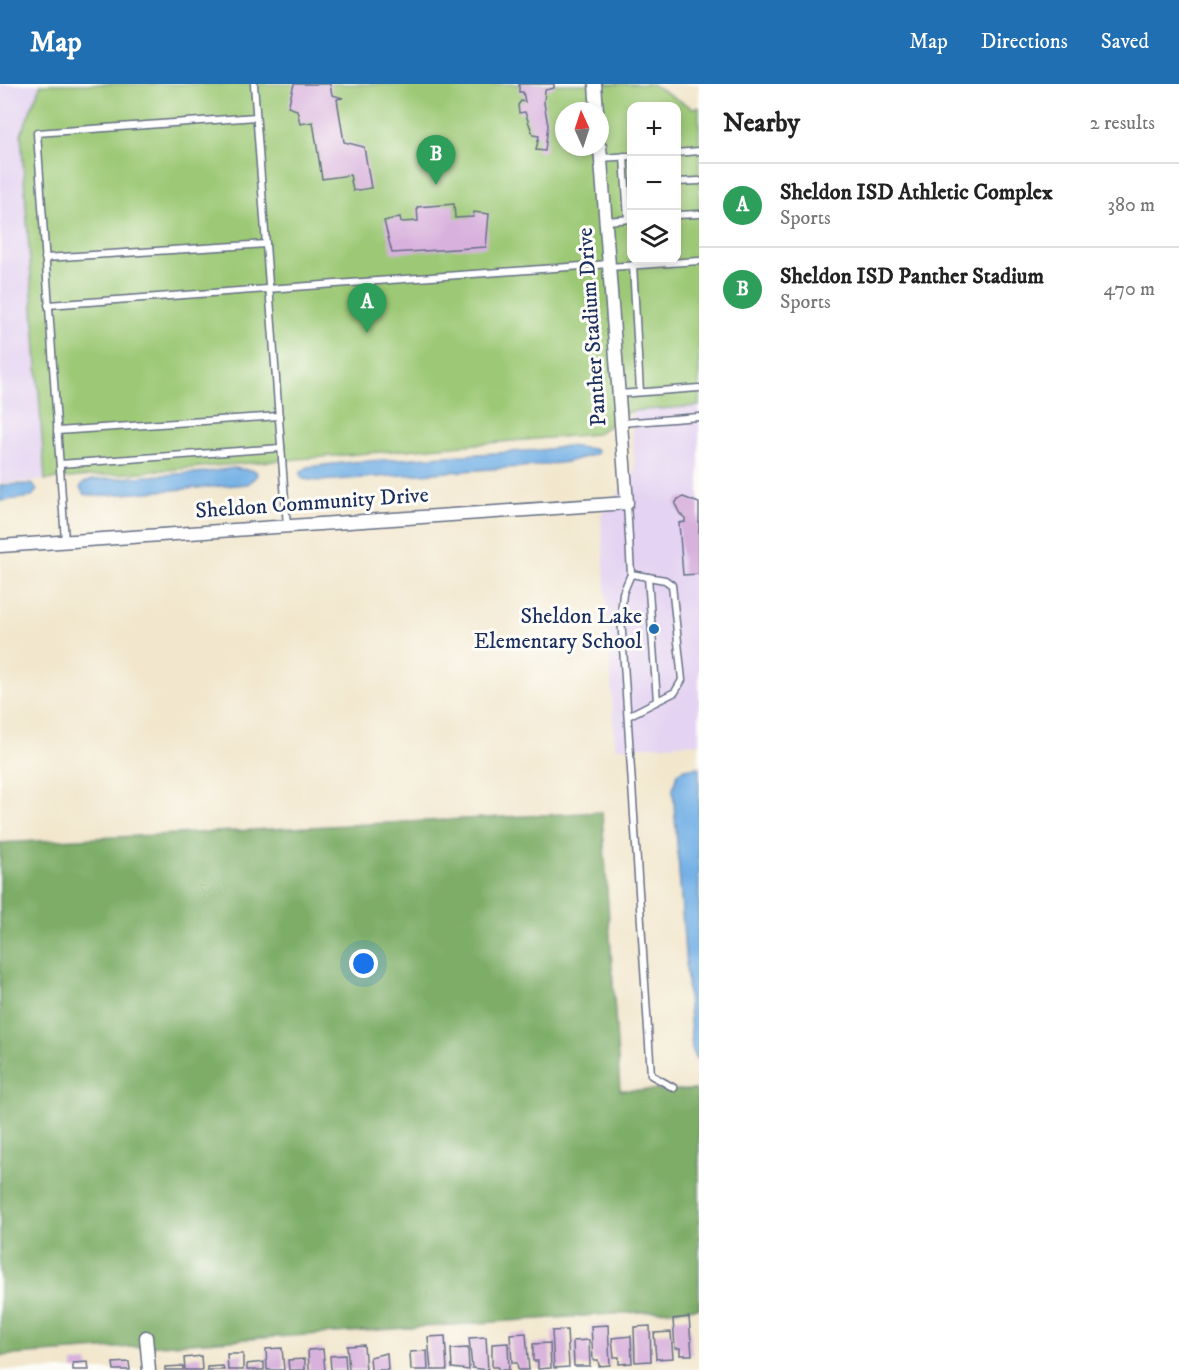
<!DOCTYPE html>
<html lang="en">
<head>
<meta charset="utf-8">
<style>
  :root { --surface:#fff; --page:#f2f2f2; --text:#222; --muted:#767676; --line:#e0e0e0; --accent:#1f6fb2 }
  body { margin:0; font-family:"IM FELL DW Pica",serif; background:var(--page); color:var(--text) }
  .controls { position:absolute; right:18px; top:18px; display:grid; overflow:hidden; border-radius:12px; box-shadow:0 3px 9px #0003 }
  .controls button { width:54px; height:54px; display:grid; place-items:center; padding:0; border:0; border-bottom:2px solid var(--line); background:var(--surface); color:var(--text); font:30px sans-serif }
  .compass { position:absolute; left:555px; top:18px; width:54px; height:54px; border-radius:50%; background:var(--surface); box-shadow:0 3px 9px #0003; rotate:357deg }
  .you { position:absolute; left:364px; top:880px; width:21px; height:21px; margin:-15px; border:4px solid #fff; border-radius:50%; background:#1a73e8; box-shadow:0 0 0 9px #1a73e833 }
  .badge { display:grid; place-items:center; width:39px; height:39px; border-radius:50%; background:var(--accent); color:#fff; font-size:20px; font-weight:700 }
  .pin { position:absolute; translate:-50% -50px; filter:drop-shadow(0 2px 3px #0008) }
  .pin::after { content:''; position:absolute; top:32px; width:21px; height:18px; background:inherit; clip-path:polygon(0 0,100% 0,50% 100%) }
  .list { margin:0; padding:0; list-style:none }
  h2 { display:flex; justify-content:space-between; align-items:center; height:78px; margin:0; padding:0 24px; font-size:26px }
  h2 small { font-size:20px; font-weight:400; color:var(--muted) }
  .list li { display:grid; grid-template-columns:39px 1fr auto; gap:18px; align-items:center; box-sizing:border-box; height:84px; padding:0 24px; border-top:2px solid var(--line) }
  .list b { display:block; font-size:22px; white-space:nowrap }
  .list p { margin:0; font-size:20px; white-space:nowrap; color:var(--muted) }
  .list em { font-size:20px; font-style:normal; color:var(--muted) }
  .icon { flex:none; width:33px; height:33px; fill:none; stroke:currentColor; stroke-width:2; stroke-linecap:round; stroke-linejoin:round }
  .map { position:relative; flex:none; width:699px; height:1286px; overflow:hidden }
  header { display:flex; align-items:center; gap:36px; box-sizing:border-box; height:84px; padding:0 30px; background:var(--accent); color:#fff }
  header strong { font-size:28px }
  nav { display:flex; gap:33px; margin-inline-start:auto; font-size:21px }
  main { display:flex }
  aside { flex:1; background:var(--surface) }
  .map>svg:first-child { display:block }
  .built { fill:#e4d3f2 }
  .green { fill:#9dc976; stroke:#5c7c6a; stroke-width:1.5; fill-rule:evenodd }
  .forest { fill:#7ead67; stroke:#4c6e62; stroke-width:1.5 }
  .water { fill:#73b0e5; stroke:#4770a2; stroke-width:1.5 }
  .building { fill:#d8b1dd }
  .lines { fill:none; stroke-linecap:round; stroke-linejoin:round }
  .lane-casing { stroke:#666f85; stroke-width:9 }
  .street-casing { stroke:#666f85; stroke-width:15 }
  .lane { stroke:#fff; stroke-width:6 }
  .street { stroke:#fff; stroke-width:12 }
  .poi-dot { fill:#1f6fb2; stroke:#fdfcf7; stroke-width:2 }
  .labels { text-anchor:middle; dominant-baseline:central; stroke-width:6; stroke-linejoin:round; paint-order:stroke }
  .street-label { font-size:22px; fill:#1b2f5e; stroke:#fdfcf7 }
  .poi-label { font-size:22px; fill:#1b2f5e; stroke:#fdfcf7; text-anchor:end }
</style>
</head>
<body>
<header>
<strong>Map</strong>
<nav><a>Map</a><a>Directions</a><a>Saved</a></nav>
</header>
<main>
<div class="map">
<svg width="699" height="1286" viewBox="0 0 699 1286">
  <rect width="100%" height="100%" fill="#fdfcf7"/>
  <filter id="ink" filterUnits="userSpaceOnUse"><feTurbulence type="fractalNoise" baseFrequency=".0167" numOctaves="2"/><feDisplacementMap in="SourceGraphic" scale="12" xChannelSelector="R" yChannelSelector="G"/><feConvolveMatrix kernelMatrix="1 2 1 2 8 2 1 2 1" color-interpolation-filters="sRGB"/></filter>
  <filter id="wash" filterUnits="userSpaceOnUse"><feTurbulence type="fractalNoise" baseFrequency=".008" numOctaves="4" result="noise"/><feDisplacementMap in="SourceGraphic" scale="24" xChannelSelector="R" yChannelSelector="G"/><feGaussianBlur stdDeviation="1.35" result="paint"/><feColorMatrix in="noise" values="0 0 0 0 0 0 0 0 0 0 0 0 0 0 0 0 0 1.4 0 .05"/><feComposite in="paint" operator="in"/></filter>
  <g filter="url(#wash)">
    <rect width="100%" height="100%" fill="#f2e7cd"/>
    <g class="built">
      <polygon points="0,0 41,0 21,50 45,396 0,399"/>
      <polygon points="699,322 699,659 615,664 601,431 635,389 631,327"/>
    </g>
    <path class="green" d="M 41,0 L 652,0 L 692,24 L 699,23 L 699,322 L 631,327 L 596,350 L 45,396 L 21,50 ZM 632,22 L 676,22 L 676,176 L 632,176 ZM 564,27 L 600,27 L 600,63 L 564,63 Z"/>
    <polygon class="forest" points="602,728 620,1006 699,1006 699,1224 0,1272 0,759"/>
    <g class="water">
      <polygon points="567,362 593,365 597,367 596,370 567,378 533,382 319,397 303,395 300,391 301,388 308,383 352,378 541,366"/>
      <polygon points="234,384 256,387 257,391 248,400 96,412 84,410 80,404 83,399 92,396 207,388"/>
      <polygon points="32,400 37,406 31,413 0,417 0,401"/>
      <polygon points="699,683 699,977 694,972 692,964 673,705 677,689 684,685"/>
    </g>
    <g id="blocks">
      <g class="building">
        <polygon points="294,0 330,0 332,11 343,14 337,15 344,58 364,63 371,104 353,107 350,91 322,95 313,38 300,40 297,26 288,23"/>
        <polygon points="519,0 554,0 554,4 545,6 544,19 548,41 545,67 536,66 539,52 533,51 525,28 519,29 518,21 521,17 525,18 523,8 519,8"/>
        <polygon points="454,120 455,134 473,133 474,128 489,130 486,163 392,169 384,137 400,133 401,138 418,137 417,123"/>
        <polygon points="683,413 699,419 699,490 683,491 679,439 685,438 685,434 680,430 675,420 678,415"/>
        <polygon points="689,1233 692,1271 680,1271 680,1264 675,1264 673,1235"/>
        <polygon points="608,1241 610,1281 599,1282 598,1276 593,1276 591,1242"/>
        <polygon points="650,1242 651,1277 635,1278 634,1243"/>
        <polygon points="567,1246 569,1283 554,1284 552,1247"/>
        <polygon points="671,1248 673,1274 656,1275 654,1249"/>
        <polygon points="526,1249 529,1286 518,1286 517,1279 512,1279 510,1250"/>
        <polygon points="445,1252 447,1286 431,1286 428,1253"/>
        <polygon points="631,1252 632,1279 619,1280 619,1273 614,1273 612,1254"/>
        <polygon points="486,1253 488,1286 472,1284 469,1254"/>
        <polygon points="589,1256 590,1282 574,1282 573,1257"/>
        <polygon points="508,1259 509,1286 498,1286 498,1283 492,1283 492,1260"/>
        <polygon points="550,1259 551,1284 538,1285 538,1277 533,1277 533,1260"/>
        <polygon points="364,1261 366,1286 349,1286 347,1262"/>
        <polygon points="282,1264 284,1286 267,1286 266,1265"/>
        <polygon points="468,1264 469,1286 452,1284 451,1265"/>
        <polygon points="323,1265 325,1286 309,1286 308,1266"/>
        <polygon points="427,1267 428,1286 411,1286 410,1268"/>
        <polygon points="387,1269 388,1286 371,1286 370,1273"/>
        <polygon points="227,1270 243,1270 243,1286 228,1286"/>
        <polygon points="345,1271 346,1286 331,1286 330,1272"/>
        <polygon points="201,1272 202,1286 185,1286 184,1274"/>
        <polygon points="305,1275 305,1286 289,1286 288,1276"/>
        <polygon points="88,1278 89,1286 73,1286 73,1279"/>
        <polygon points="129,1278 130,1286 114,1286 113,1279"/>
        <polygon points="264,1278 264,1286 247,1286 247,1280"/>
        <polygon points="183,1282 183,1286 165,1286 165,1283"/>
        <polygon points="223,1282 224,1286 207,1286 207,1283"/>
      </g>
    </g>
  </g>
  <g filter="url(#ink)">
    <use href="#blocks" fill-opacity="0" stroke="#666f85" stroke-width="1.5"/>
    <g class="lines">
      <defs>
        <g id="lane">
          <polyline points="254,0 287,442"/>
          <polyline points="676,69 699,67"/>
          <polyline points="624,72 628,135"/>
          <polyline points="601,74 632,72"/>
          <polyline points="676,98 699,97"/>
          <polyline points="676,131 699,130"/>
          <polyline points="606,137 632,135"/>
          <polyline points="45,174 266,160"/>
          <polyline points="633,181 640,308"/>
          <polyline points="609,183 699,177"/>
          <polyline points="48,221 609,180"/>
          <polyline points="619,310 699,304"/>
          <polyline points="621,339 699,333"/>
          <polyline points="57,347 279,332"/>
          <polyline points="60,380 281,364"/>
          <polyline points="627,419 631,490 623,509 621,533 651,991 674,1004"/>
          <polyline points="65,457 37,49 256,33"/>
          <polyline points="648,493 657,617"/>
          <polyline points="628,632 675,608 682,596 672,501 665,496 631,490"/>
        </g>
        <g id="street">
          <polyline points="595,0 597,27"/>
          <polyline points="0,462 627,419 600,63"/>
          <polyline points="146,1253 149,1286"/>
        </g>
      </defs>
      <use href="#lane" class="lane-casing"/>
      <use href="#street" class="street-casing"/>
      <use href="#lane" class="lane"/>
      <use href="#street" class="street"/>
    </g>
  </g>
  <circle class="poi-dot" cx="654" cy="545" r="6"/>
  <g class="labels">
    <g class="street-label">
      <text transform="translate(592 243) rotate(-94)">Panther Stadium Drive</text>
      <text transform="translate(312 419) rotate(-4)">Sheldon Community Drive</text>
    </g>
    <g class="poi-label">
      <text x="642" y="532">Sheldon Lake<tspan x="642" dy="25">Elementary School</tspan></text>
    </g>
  </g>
</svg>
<div class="controls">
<button>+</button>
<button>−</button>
<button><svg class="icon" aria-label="layers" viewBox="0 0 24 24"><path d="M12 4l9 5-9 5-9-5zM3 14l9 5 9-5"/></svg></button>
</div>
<svg class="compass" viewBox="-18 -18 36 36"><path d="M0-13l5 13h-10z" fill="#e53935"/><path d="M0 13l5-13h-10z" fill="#767676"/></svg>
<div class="you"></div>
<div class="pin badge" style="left:367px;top:249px;background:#2e9e5b">A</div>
<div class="pin badge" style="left:436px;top:101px;background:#2e9e5b">B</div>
</div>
<aside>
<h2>Nearby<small>2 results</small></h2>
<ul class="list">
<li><span class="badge" style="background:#2e9e5b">A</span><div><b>Sheldon ISD Athletic Complex</b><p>Sports</p></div><em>380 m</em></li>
<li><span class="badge" style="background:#2e9e5b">B</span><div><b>Sheldon ISD Panther Stadium</b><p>Sports</p></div><em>470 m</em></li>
</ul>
</aside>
</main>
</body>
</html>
